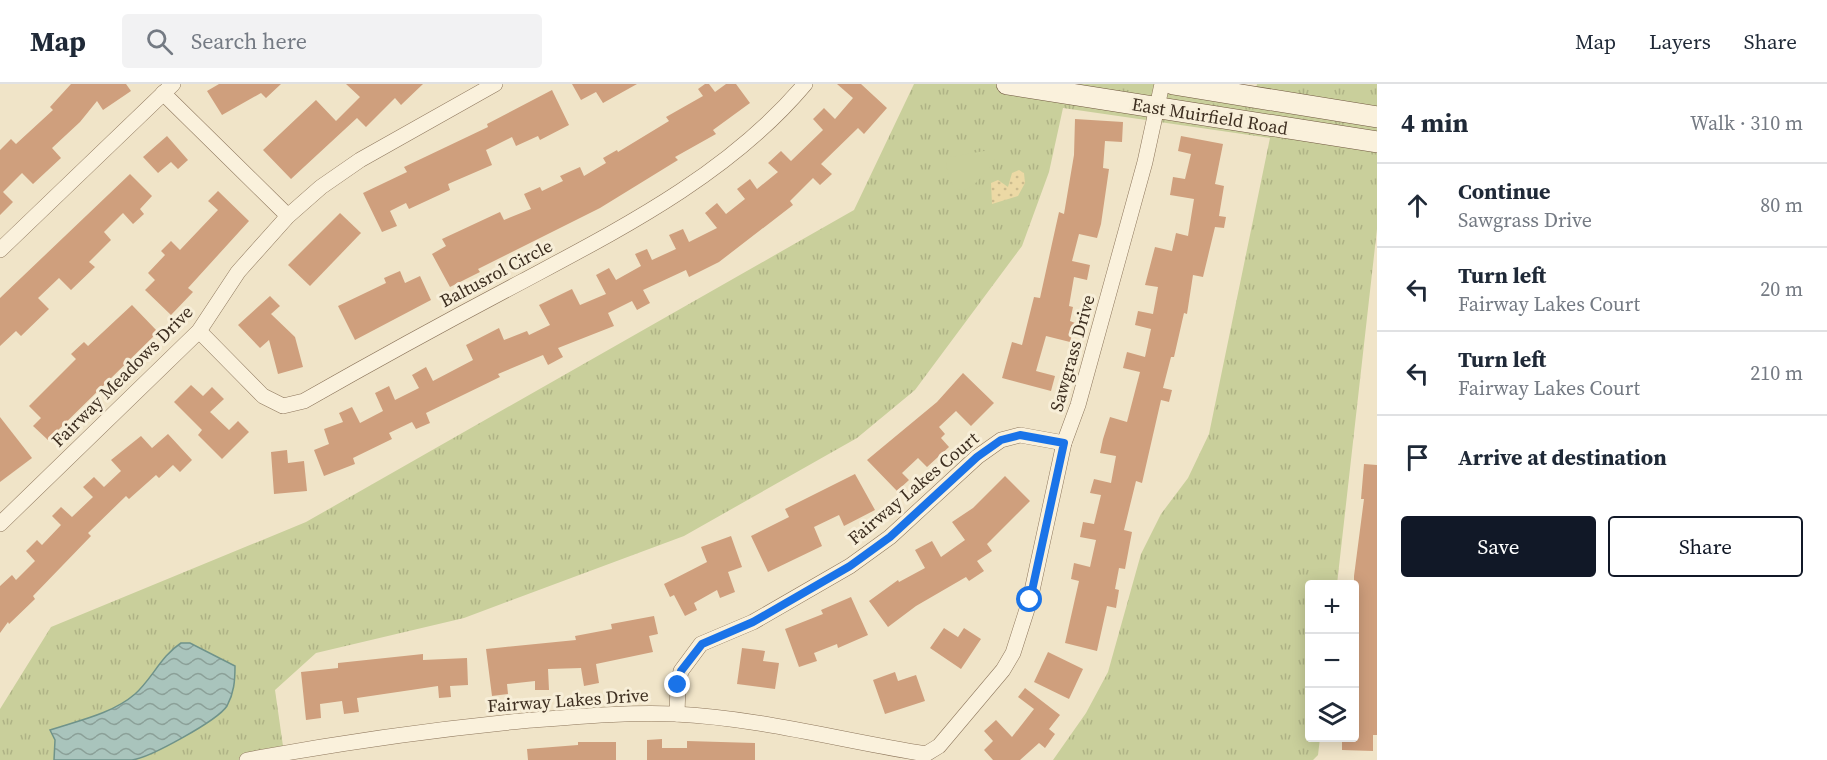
<!DOCTYPE html>
<html lang="en">
<head>
<meta charset="utf-8">
<style>
  :root { --surface:#fff; --page:#f2f2f3; --text:#1f2937; --muted:#747a83; --line:#e0e1e3; --accent:#111827 }
  body { margin:0; font-family:"Source Serif 4",serif; background:var(--page); color:var(--text) }
  .controls { position:absolute; right:18px; bottom:18px; display:grid; overflow:hidden; border-radius:6px; box-shadow:0 3px 15px #0003 }
  .controls button { width:54px; height:54px; display:grid; place-items:center; padding:0; border:0; border-bottom:2px solid var(--line); background:var(--surface); color:var(--text); font:30px sans-serif }
  .stop { position:absolute; width:18px; height:18px; margin:-14px; border:4px solid #1a73e8; border-radius:50%; background:#fff }
  .stop.end { background:#1a73e8; border-color:#fff; box-shadow:0 2px 6px #0008 }
  .list { margin:0; padding:0; list-style:none }
  h2 { display:flex; justify-content:space-between; align-items:center; height:78px; margin:0; padding:0 24px; font-size:26px }
  h2 small { font-size:20px; font-weight:400; color:var(--muted) }
  .list li { display:grid; grid-template-columns:39px 1fr auto; gap:18px; align-items:center; box-sizing:border-box; height:84px; padding:0 24px; border-top:2px solid var(--line) }
  .list b { display:block; font-size:22px; white-space:nowrap }
  .list p { margin:0; font-size:20px; white-space:nowrap; color:var(--muted) }
  .list em { font-size:20px; font-style:normal; color:var(--muted) }
  .actions { display:flex; gap:12px; padding:18px 24px }
  .actions a { flex:1; padding:14px 0; border:2px solid var(--accent); border-radius:6px; text-align:center; font-size:21px; color:var(--accent) }
  .actions .main { background:var(--accent); color:#fff }
  .icon { flex:none; width:33px; height:33px; fill:none; stroke:currentColor; stroke-width:2; stroke-linecap:round; stroke-linejoin:round }
  .map { position:relative; flex:none; width:1377px; height:676px; overflow:hidden }
  header { display:flex; align-items:center; gap:36px; box-sizing:border-box; height:84px; padding:0 30px; background:var(--surface); border-bottom:2px solid var(--line) }
  header strong { font-size:28px }
  nav { display:flex; gap:33px; margin-inline-start:auto; font-size:21px }
  .search { width:420px; height:54px; background:var(--page); display:flex; align-items:center; gap:15px; box-sizing:border-box; padding:0 21px; border-radius:6px; color:var(--muted); font-size:22px }
  main { display:flex }
  aside { flex:1; background:var(--surface) }
  .map>svg:first-child { display:block }
  .grass { fill:url(#grass-tufts) }
  .sand { fill:url(#sand-dots) }
  .garden { fill:#c9cf9b }
  .water { fill:url(#water-waves); stroke:#6f938a; stroke-width:1.5 }
  .building { fill:#cf9f7d }
  .lines { fill:none; stroke-linecap:round; stroke-linejoin:round }
  .street-casing { stroke:#8d765c; stroke-width:16 }
  .secondary-casing { stroke:#6f573f; stroke-width:22 }
  .street { stroke:#faf1dc; stroke-width:15 }
  .secondary { stroke:#faf1dc; stroke-width:21 }
  .route { stroke:#1a73e8; stroke-width:8 }
  .labels { text-anchor:middle; dominant-baseline:central; stroke-width:6; stroke-linejoin:round; paint-order:stroke }
  .street-label { font-size:18px; fill:#3d2e20; stroke:#f7eed8 }
</style>
</head>
<body>
<header>
<strong>Map</strong>
<div class="search"><svg class="icon" aria-label="search" viewBox="0 0 24 24"><circle cx="10" cy="10" r="6"/><path d="M15 15l6 6"/></svg>Search here</div>
<nav><a>Map</a><a>Layers</a><a>Share</a></nav>
</header>
<main>
<div class="map">
<svg width="1377" height="676" viewBox="0 0 1377 676">
  <defs>
    <pattern id="grass-tufts" width="24" height="20" patternUnits="userSpaceOnUse" patternTransform="scale(1.5)"><rect width="24" height="20" fill="#c9cf9b"/><path d="M3 7l-1-3M5 7V3M7 7l1-3M15 17l-1-3M17 17v-4M19 17l1-3" fill="none" stroke="#aeb285"/></pattern>
    <pattern id="sand-dots" width="8" height="8" patternUnits="userSpaceOnUse" patternTransform="scale(1.5)"><rect width="8" height="8" fill="#ecd9a5"/><path d="M2 2h.1M6 6h.1" fill="none" stroke="#cbbb8e" stroke-width="1.8" stroke-linecap="round"/></pattern>
    <pattern id="water-waves" width="16" height="10" patternUnits="userSpaceOnUse" patternTransform="scale(1.5)"><rect width="16" height="10" fill="#a9c4bc"/><path d="M0 5q4-4 8 0t8 0" fill="none" stroke="#8ba098"/></pattern>
  </defs>
  <rect width="100%" height="100%" fill="#f0e4c8"/>
  <polygon class="grass" points="914,0 1225,0 1256,5 1257,0 1377,0 1377,145 1337,500 1310,500 1310,654 1320,654 1318,671 1313,676 1053,676 1086,629 1108,588 1141,470 1161,430 1188,394 1209,350 1270,54 1063,24 1049,88 1022,162 915,306 857,354 684,452 464,534 316,569 275,606 285,676 0,676 0,625 51,543 306,438 854,126"/>
  <polygon class="sand" points="1019,86 1024,89 1025,99 1018,112 992,120 991,99 998,96 1008,103 1012,89"/>
  <path class="garden" d="M 984,67 L 991,68 L 996,73 C 993,81 988,86 982,92 C 962,116 950,108 946,79 L 950,73 Z"/>
  <path class="water" d="M 181,559 L 190,559 L 235,582 C 235,597 234,609 227,622 C 217,637 149,674 132,676 C 106,676 79,676 54,676 L 55,656 L 50,646 C 77,637 112,630 135,610 C 152,595 161,572 181,559 Z"/>
  <g class="building">
    <polygon points="71,0 126,0 131,7 103,26 97,17 80,38 52,64 61,74 33,100 22,89 3,108 13,118 0,131 0,66 11,55 16,60 53,26 50,23"/>
    <polygon points="219,0 281,0 266,14 261,9 222,31 207,7"/>
    <polygon points="346,0 423,0 401,21 395,14 366,43 357,34 291,95 263,66 316,16 336,37 360,13"/>
    <polygon points="572,0 637,0 603,19 596,8 581,16"/>
    <polygon points="705,0 709,0 715,8 726,0 736,0 750,19 713,46 716,50 675,73 678,76 600,124 478,185 480,188 450,203 432,170 446,162 442,155 500,128 504,136 531,125 524,110 540,103 542,107 563,97 560,92 580,83 584,92 606,79 603,74 617,66 618,68 669,37 666,33 703,12 698,5"/>
    <polygon points="837,0 861,0 887,24 864,50 858,44 821,80 832,90 820,101 813,94 790,117 793,121 719,178 689,193 686,186 643,206 650,219 637,226 632,217 608,229 614,242 558,264 563,273 548,281 543,271 498,290 500,293 426,329 430,339 416,345 412,338 389,349 392,355 353,374 355,380 324,392 314,366 329,360 324,345 343,338 339,329 352,323 360,339 383,327 375,309 389,302 395,316 419,304 412,291 426,283 433,297 473,276 466,261 499,244 504,256 527,247 529,251 550,241 539,221 572,205 580,221 606,210 596,191 609,184 616,196 641,182 635,170 647,165 652,176 676,165 669,151 683,145 689,158 717,144 705,129 717,119 726,130 745,115 737,105 750,95 757,105 778,88 768,79 781,67 791,77 823,46 813,35 824,24 835,35 853,14"/>
    <polygon points="552,6 569,41 540,56 538,52 516,62 512,53 486,66 492,81 448,100 450,106 409,125 406,119 390,127 397,142 382,148 363,109 407,88 404,83 488,43 487,40"/>
    <polygon points="1075,35 1123,38 1122,58 1105,57 1103,84 1109,85 1101,140 1097,154 1079,150 1072,177 1090,181 1087,196 1074,193 1069,222 1073,223 1070,237 1075,239 1070,258 1046,252 1036,287 1055,292 1051,307 1002,294 1012,258 1022,261 1034,213 1040,214 1059,128 1064,130 1074,71"/>
    <polygon points="167,52 188,76 178,85 171,78 158,89 143,73"/>
    <polygon points="1181,52 1223,60 1215,100 1224,102 1219,132 1226,133 1224,144 1215,143 1203,193 1193,191 1187,230 1184,229 1174,273 1171,273 1163,304 1172,306 1169,318 1161,316 1142,399 1136,397 1124,446 1132,448 1125,485 1119,484 1115,505 1119,506 1116,524 1107,522 1097,567 1065,559 1079,497 1071,495 1074,479 1090,483 1096,456 1080,453 1083,438 1094,440 1101,411 1090,409 1094,395 1111,399 1116,372 1100,369 1103,355 1110,333 1127,338 1140,288 1123,284 1127,268 1145,273 1151,245 1135,241 1138,227 1153,230 1158,203 1145,201 1155,163 1172,167 1176,149 1188,152 1194,115 1170,111 1173,93 1185,95 1191,70 1178,67"/>
    <polygon points="130,90 152,112 140,125 144,130 133,140 123,129 104,148 111,156 89,178 95,183 71,206 59,194 38,214 49,225 21,252 16,247 0,262 0,214"/>
    <polygon points="218,107 249,137 188,204 193,208 171,231 145,206 155,196 148,189 165,171 161,167 171,157 180,166 218,126 208,117"/>
    <polygon points="340,129 361,149 310,202 288,181"/>
    <polygon points="400,187 405,199 420,192 431,216 355,256 338,222 386,199 384,194"/>
    <polygon points="270,212 280,222 271,230 295,253 303,283 278,290 269,256 260,264 238,241"/>
    <polygon points="132,221 158,248 48,356 33,342 41,334 29,322 76,275 71,270 84,258 88,262"/>
    <polygon points="963,289 994,319 971,342 956,327 939,343 945,350 941,354 949,363 927,383 918,374 902,389 909,396 897,407 867,376 937,318"/>
    <polygon points="191,301 203,312 212,303 224,315 210,328 229,346 238,337 249,348 222,375 198,351 202,346 174,318"/>
    <polygon points="0,333 32,374 0,398"/>
    <polygon points="168,350 192,376 180,388 173,381 159,394 156,391 129,415 126,412 88,449 91,452 33,512 35,515 9,540 8,538 0,549 0,502 12,491 16,496 35,477 26,467 37,456 42,461 61,441 52,432 61,423 72,433 93,413 83,403 94,393 104,403 121,387 111,376 141,352 152,364"/>
    <polygon points="287,366 288,379 304,377 307,407 274,410 271,368"/>
    <polygon points="1364,380 1377,381 1377,651 1373,651 1373,667 1342,666 1342,654 1354,654 1358,539 1354,539 1354,492 1364,415 1361,415"/>
    <polygon points="855,390 875,426 844,442 839,431 814,443 822,462 768,488 751,452 789,433 785,425"/>
    <polygon points="1005,392 1030,417 987,460 992,467 977,477 984,487 969,497 966,493 916,522 888,543 869,517 898,496 899,498 925,484 915,466 932,457 941,473 965,456 952,438 973,424"/>
    <polygon points="731,452 742,483 728,488 735,508 720,514 717,506 694,519 697,526 685,532 674,511 670,513 664,500 707,478 701,463"/>
    <polygon points="851,513 868,551 838,564 837,560 814,569 817,577 799,583 785,545 823,530 821,526"/>
    <polygon points="654,532 658,550 649,552 653,568 596,580 599,599 584,602 581,584 548,585 549,606 535,606 535,597 507,600 508,610 492,612 486,565 576,556 575,552 612,545 611,540"/>
    <polygon points="944,544 958,553 964,544 981,555 961,585 930,564"/>
    <polygon points="742,564 765,567 763,577 779,579 775,605 737,600"/>
    <polygon points="1048,568 1083,585 1069,615 1034,598"/>
    <polygon points="423,570 423,576 467,574 468,601 450,602 451,613 439,614 438,602 357,614 359,628 344,630 342,617 320,620 321,634 306,636 301,588 338,584 338,579"/>
    <polygon points="895,588 898,597 916,591 925,617 885,630 873,596"/>
    <polygon points="1025,604 1060,631 1049,645 1055,650 1045,664 1039,659 1020,676 993,676 984,666 993,657 984,647 996,636 1012,653 1034,625 1018,613"/>
    <polygon points="662,655 662,664 687,664 687,657 755,659 755,676 647,676 647,656"/>
    <polygon points="578,658 616,658 616,676 528,676 527,665 578,661"/>
  </g>
  <g class="lines">
    <defs>
      <g id="street">
        <polyline points="163,9 288,132"/>
        <polyline points="0,166 173,0"/>
        <path d="M 199,247 L 263,312 L 283,322 L 304,317 C 376,276 449,236 523,197 C 624,143 730,89 805,0"/>
        <polyline points="0,440 199,247 238,188 288,132 321,103 360,76 495,0"/>
        <polyline points="677,630 678,601 681,587 701,560 753,538 850,482 890,453 977,373 1001,356 1020,351 1064,359"/>
        <path d="M 247,676 C 338,659 429,646 521,637 C 572,633 624,628 675,630 C 760,634 843,657 926,670 L 939,662 L 1003,586 L 1013,569 L 1030,516 L 1064,359 L 1078,321 L 1145,78 L 1162,0"/>
      </g>
      <g id="secondary">
        <polyline points="1007,0 1377,58"/>
        <polyline points="1173,0 1377,33"/>
      </g>
    </defs>
    <use href="#street" class="street-casing"/>
    <use href="#secondary" class="secondary-casing"/>
    <use href="#street" class="street"/>
    <use href="#secondary" class="secondary"/>
  </g>
  <g class="lines">
    <polyline class="route" points="678,601 681,587 702,560 753,538 850,482 890,453 977,373 1001,356 1020,351 1064,359 1030,516"/>
  </g>
  <g class="labels">
    <g class="street-label">
      <text transform="translate(1210 32) rotate(9)">East Muirfield Road</text>
      <text transform="translate(496 189) rotate(-28)">Baltusrol Circle</text>
      <text transform="translate(1072 269) rotate(-74)">Sawgrass Drive</text>
      <text transform="translate(122 292) rotate(-45)">Fairway Meadows Drive</text>
      <text transform="translate(913 404) rotate(-40)">Fairway Lakes Court</text>
      <text transform="translate(568 616) rotate(-4)">Fairway Lakes Drive</text>
    </g>
  </g>
</svg>
<div class="controls">
<button>+</button>
<button>−</button>
<button><svg class="icon" aria-label="layers" viewBox="0 0 24 24"><path d="M12 4l9 5-9 5-9-5zM3 14l9 5 9-5"/></svg></button>
</div>
<div class="stop" style="left:1030px;top:516px"></div>
<div class="stop end" style="left:678px;top:601px"></div>
</div>
<aside>
<h2>4 min<small>Walk · 310 m</small></h2>
<ul class="list">
<li><svg class="icon" aria-label="ahead" viewBox="0 0 24 24"><path d="M12 20V5M6 11l6-6 6 6"/></svg><div><b>Continue</b><p>Sawgrass Drive</p></div><em>80 m</em></li>
<li><svg class="icon" aria-label="left" viewBox="0 0 24 24"><path d="M17 20v-9H6M10 6l-5 5 5 5"/></svg><div><b>Turn left</b><p>Fairway Lakes Court</p></div><em>20 m</em></li>
<li><svg class="icon" aria-label="left" viewBox="0 0 24 24"><path d="M17 20v-9H6M10 6l-5 5 5 5"/></svg><div><b>Turn left</b><p>Fairway Lakes Court</p></div><em>210 m</em></li>
<li><svg class="icon" aria-label="arrive" viewBox="0 0 24 24"><path d="M6 21V4h12l-3 4 3 4H6"/></svg><div><b>Arrive at destination</b></div></li>
</ul>
<div class="actions"><a class="main">Save</a><a>Share</a></div>
</aside>
</main>
</body>
</html>
